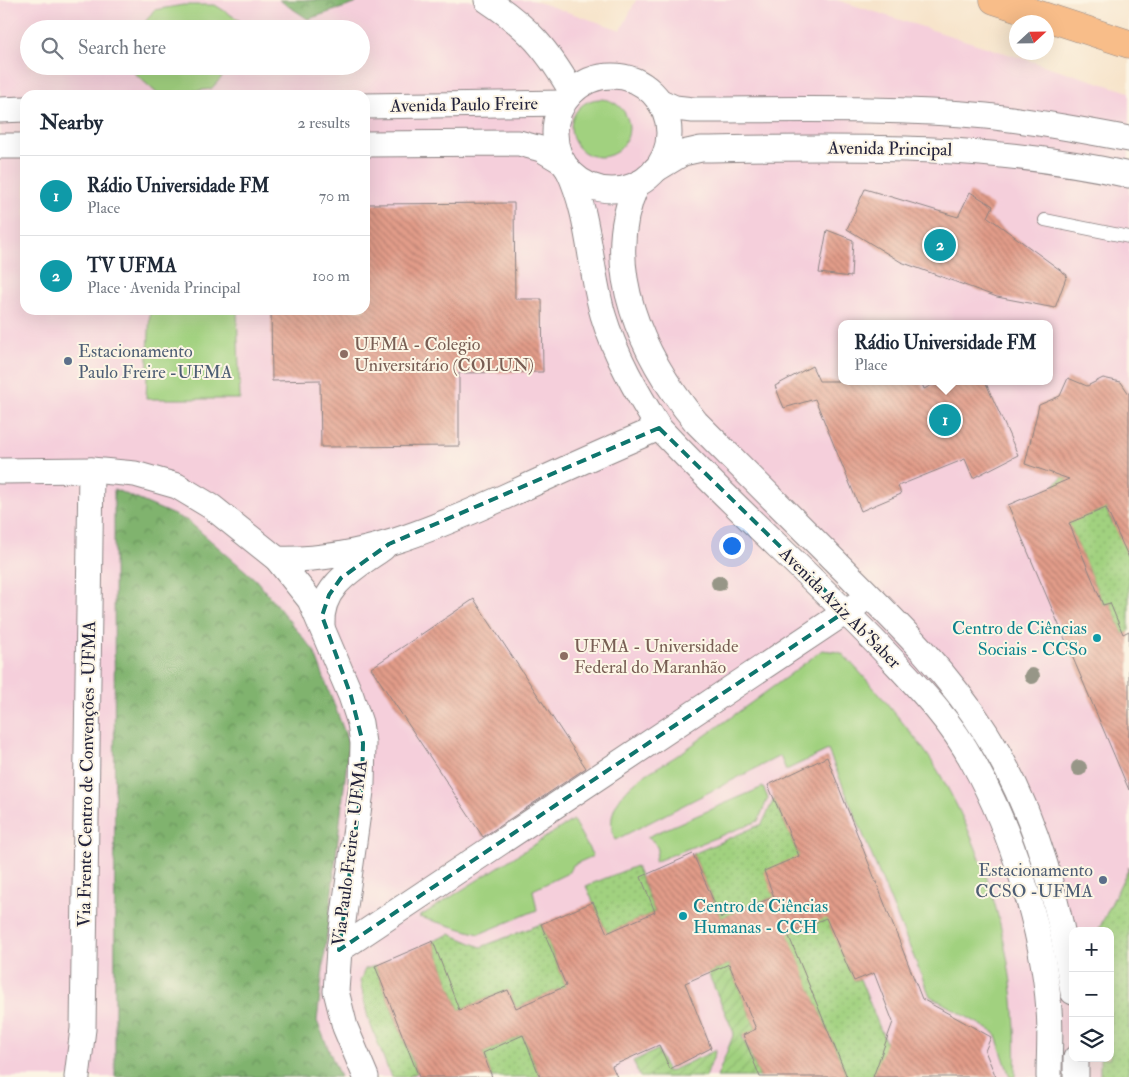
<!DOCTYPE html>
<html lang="en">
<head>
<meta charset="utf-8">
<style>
  :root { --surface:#fff; --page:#f2f2f3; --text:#1f2937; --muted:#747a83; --line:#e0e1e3; --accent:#b45309 }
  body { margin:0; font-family:"IM FELL Double Pica",serif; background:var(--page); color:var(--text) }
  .controls { position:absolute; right:15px; bottom:15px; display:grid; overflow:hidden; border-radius:10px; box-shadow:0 5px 20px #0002 }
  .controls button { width:45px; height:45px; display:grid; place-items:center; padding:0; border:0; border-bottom:1px solid var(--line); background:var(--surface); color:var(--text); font:25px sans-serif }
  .compass { position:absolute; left:1009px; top:15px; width:45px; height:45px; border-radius:50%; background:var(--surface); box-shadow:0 5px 20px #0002; rotate:68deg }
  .you { position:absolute; left:731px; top:545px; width:18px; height:18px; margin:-12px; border:4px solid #fff; border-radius:50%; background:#1a73e8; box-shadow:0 0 0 8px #1a73e833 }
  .badge { display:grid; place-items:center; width:32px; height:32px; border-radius:50%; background:var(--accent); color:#fff; font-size:16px; font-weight:700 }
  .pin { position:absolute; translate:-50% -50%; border:2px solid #fff; box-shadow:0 1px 5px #0006 }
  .popup { position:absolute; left:838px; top:320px; width:215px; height:65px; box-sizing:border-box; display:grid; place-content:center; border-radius:10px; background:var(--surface); filter:drop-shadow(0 1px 4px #0005); font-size:16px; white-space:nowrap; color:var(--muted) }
  .popup b { font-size:19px; color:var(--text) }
  .popup::after { content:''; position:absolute; left:50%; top:100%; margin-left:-10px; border:10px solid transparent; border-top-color:var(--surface) }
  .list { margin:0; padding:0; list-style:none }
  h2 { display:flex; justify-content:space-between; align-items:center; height:65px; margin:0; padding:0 20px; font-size:21px }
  h2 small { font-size:16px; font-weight:400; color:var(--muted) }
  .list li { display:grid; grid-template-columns:32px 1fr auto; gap:15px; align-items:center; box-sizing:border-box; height:80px; padding:0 20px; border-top:1px solid var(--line) }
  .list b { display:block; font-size:19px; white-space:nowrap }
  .list p { margin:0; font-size:16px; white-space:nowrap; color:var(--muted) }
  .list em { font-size:16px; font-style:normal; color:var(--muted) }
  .icon { flex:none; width:28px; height:28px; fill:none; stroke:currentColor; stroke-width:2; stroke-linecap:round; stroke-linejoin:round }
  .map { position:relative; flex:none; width:1129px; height:1077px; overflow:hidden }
  .search { position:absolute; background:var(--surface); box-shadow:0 5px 20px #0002; left:20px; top:20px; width:350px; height:55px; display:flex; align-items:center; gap:12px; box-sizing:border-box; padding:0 18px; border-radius:28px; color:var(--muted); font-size:19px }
  .panel { position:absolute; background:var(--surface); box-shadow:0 5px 20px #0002; left:20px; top:90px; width:350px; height:225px; border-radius:15px }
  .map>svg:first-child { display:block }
  .built { fill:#f5cfdb; fill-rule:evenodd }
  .grass { fill:#a1d17f; stroke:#627a5d }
  .forest { fill:url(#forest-crowns); stroke:#516a54 }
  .park { fill:url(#park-dots); stroke:#627a5d }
  .garden { fill:url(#garden-furrows); stroke:#627a5d }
  .building { fill:url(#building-back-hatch) }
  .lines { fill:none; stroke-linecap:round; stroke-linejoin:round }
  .lane-casing { stroke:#8c8383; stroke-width:14 }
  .street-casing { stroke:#8c8383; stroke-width:27 }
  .highway-casing { stroke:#8c8383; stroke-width:29 }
  .lane { stroke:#fff; stroke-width:12 }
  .street { stroke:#fff; stroke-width:25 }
  .highway { stroke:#f8bd89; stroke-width:28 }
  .tree { fill:#979687 }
  .marked { fill:none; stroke:#0f766e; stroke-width:4; stroke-dasharray:10 6; stroke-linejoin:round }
  .education-dot { fill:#8d6e63; stroke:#fcf5e5; stroke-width:2 }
  .service-dot { fill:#5c6f8a; stroke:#fcf5e5; stroke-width:2 }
  .culture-dot { fill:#0f9aa8; stroke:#fcf5e5; stroke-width:2 }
  .labels { text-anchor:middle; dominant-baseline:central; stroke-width:4; stroke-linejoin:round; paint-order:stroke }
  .street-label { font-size:18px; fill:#22223b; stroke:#fcf5e5 }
  .education-label { font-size:18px; fill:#785e54; stroke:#fcf5e5; text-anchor:start }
  .service-label { font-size:18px; fill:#4e5e75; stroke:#fcf5e5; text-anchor:start }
  .culture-label { font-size:18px; fill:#0d838f; stroke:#fcf5e5; text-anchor:end }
</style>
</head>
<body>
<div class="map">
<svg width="1129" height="1077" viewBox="0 0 1129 1077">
  <defs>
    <pattern id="forest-crowns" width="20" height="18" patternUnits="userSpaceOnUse" patternTransform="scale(1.25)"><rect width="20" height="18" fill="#80b36e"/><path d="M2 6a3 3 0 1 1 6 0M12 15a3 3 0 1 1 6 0" fill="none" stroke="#68915c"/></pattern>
    <pattern id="park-dots" width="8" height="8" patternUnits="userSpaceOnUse" patternTransform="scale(1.25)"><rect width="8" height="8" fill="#a1d17f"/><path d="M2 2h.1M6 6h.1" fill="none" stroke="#8ab36f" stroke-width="1.8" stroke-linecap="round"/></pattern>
    <pattern id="garden-furrows" width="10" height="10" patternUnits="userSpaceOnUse" patternTransform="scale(1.25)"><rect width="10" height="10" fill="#a1d17f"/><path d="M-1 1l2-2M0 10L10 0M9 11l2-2" fill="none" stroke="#8ab36f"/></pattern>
    <pattern id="building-back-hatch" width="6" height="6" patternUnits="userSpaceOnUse" patternTransform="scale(1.25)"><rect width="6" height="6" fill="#e29c89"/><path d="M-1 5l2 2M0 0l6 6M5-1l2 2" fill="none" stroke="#b77f71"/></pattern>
  </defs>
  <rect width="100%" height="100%" fill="#fcf5e5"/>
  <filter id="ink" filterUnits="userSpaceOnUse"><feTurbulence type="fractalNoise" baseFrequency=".02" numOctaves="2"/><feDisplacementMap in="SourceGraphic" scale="10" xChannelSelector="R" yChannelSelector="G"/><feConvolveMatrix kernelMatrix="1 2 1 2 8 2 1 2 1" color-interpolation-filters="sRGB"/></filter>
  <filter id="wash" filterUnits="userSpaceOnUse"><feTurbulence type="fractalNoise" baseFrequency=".0096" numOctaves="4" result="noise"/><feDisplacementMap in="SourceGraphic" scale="20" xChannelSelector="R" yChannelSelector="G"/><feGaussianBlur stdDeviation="1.12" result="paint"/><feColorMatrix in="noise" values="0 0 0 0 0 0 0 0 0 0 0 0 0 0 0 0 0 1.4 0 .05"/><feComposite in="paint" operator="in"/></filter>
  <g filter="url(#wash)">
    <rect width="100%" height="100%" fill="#f7e4cb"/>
    <path class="built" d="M 0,0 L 532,0 L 621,30 L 636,0 L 837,0 L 1129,92 L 1129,1077 L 0,1077 ZM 29,29 L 361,29 L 361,66 L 29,66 ZM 25,95 L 365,95 L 365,310 L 25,310 ZM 841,324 L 1049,324 L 1049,381 L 841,381 ZM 1073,931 L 1110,931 L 1110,1058 L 1073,1058 Z"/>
    <g class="grass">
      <polygon points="183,5 215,5 239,20 240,29 140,29 154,10"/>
      <polygon points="131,66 232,66 211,89 159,95 131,70"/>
      <circle cx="600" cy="128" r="29"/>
      <polygon points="150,310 237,310 240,399 146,399"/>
      <path d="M 822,650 C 828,651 836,651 841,653 C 845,655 884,699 889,706 C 907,728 927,751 941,776 C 993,867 1020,972 1015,1077 L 1010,1077 L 995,1033 L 930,996 L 828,750 L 786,770 L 780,756 L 615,840 C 608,822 612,807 625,792 C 639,775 662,766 681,753 C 728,719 776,686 822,650 Z"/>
      <polygon points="763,787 768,798 758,821 654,862 658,849 654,842 647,837"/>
      <polygon points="573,820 593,856 573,865 568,873 533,890 537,910 479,934 419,917"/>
    </g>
    <g class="forest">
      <polygon points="279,0 359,0 355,4 308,19"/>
      <polygon points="114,489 188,521 256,580 314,651 349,744 317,1021 340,1077 115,1077"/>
    </g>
    <g class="park">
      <polygon points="1063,477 1069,479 1066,486 1092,514 1099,511 1101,507 1105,507 1114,527 1122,531 1129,528 1129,631 1123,634 1110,603 1103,605 1053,486"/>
      <polygon points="774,799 799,856 774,897 721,918 693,854 762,824"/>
      <polygon points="636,866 655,912 607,933 586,886"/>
      <polygon points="1129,867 1129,1077 1100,1077 1100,1058 1110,1058 1110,931 1098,931"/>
      <polygon points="820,903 854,981 860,979 886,1043 879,1077 847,1077 781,919"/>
      <polygon points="541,924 566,986 516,1008 508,990 459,1010 433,941 450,934 481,947"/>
      <polygon points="375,966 417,1073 407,1077 391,1077 368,1018 360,981 365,969"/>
      <polygon points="523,1035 540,1077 492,1077 483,1053"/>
    </g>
    <g class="garden">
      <polygon points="729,964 756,1029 742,1036 760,1077 717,1077 734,1033 708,973"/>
      <polygon points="657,1050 668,1072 716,1050 706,1077 640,1077 633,1061"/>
    </g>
    <g id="blocks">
      <g class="building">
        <polygon points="865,189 958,217 970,192 993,206 988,217 1067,275 1055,308 997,297 901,262 847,229"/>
        <polygon points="514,203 515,299 542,299 543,372 459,373 459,446 321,447 320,380 272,381 271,310 365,310 365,204"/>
        <polygon points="827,230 853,240 851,277 819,273"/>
        <polygon points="812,366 819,381 921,381 924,389 940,381 985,381 1018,455 973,478 965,459 898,486 901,494 861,511 815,399 784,408 775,386"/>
        <polygon points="1068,378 1087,386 1103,378 1121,382 1129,394 1129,558 1106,508 1069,523 1103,605 1110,603 1123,634 1129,631 1129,790 1008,505 1069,479 1025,464 1039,405 1060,396"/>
        <polygon points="474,599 586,768 483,837 371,668"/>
        <polygon points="827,757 922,999 991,1037 985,1051 996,1077 873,1077 893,1022 874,973 854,981 826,918 788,934 847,1077 760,1077 743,1035 756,1029 729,964 685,983 711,1048 670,1069 659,1045 612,1066 617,1077 540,1077 523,1035 483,1053 492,1077 419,1077 375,966 433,941 459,1010 508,990 516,1008 566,986 541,924 593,902 607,933 655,912 641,877 693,854 721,918 774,897 764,871 799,856 768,785"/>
      </g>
    </g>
  </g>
  <g filter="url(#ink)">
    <use href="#blocks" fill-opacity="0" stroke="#8c8383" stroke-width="1"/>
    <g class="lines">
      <defs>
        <polyline id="lane" points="1045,220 1129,237"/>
        <g id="street">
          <path d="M 487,0 C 529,28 547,49 572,92"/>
          <circle cx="612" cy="133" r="57"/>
          <path d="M 659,101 L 675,108 L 693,110 C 790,110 889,107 986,116 C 1034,121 1082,130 1129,139"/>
          <polyline points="365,106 563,103"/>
          <polyline points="0,110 25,109"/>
          <polyline points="365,144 519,143 541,149 563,162"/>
          <polyline points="0,146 25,146"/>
          <path d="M 568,169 C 590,215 589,266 603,315 C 615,355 637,393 659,428 C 730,504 809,573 881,648 C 914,683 950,719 973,762 C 1012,832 1043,929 1049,1010 C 1051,1032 1049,1055 1049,1077"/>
          <path d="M 655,170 L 683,153 L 701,149 C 845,147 988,143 1129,175"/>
          <path d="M 637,184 C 599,266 643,358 696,422 C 745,471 794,520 843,569 C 894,620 947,671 986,733 C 1035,809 1060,904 1073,992"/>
          <polyline points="0,471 91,470 135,474 177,486 212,507 277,559 310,600 351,696 360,723 363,743 362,784 339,950 336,991 345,1027 366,1077"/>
          <path d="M 277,559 C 357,562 431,530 502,498 C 554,474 606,450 659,428"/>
          <path d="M 322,626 C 319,586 355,568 383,548"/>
          <polyline points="339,950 859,603"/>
          <polyline points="77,1077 83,1029 91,470"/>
          <polyline points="1076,1077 1076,1058"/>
        </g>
        <polyline id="highway" points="994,0 1129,44"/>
      </defs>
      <use href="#lane" class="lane-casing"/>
      <use href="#street" class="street-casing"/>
      <use href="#highway" class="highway-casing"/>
      <use href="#lane" class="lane"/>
      <use href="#street" class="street"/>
      <use href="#highway" class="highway"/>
    </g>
    <g class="tree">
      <circle cx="719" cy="583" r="8"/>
      <circle cx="1032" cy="676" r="8"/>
      <circle cx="1079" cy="768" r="8"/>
    </g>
  </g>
  <path class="marked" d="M 659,428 L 846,611 L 339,950 L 362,784 L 363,743 L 351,696 L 322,616 L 329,595 L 341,578 L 389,544 Z"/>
  <g class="education-dot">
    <circle cx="344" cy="354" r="5"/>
    <circle cx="564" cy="656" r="5"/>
  </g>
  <g class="service-dot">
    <circle cx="68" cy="361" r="5"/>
    <circle cx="1103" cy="880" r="5"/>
  </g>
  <g class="culture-dot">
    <circle cx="1097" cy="638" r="5"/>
    <circle cx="683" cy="916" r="5"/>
  </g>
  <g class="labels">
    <g class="street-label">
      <text transform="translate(464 105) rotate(-1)">Avenida Paulo Freire</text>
      <text transform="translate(890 149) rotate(1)">Avenida Principal</text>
      <text transform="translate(840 608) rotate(45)">Avenida Aziz Ab'Saber</text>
      <text transform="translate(87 774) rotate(-89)">Via Frente Centro de Convenções -UFMA</text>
      <text transform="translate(350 853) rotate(-83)">Via Paulo Freire - UFMA</text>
    </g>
    <g class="education-label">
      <text x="354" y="344">UFMA - Colegio<tspan x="354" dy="21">Universitário (COLUN)</tspan></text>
      <text x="574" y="646">UFMA - Universidade<tspan x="574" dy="21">Federal do Maranhão</tspan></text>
    </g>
    <g class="service-label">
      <text x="78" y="351">Estacionamento<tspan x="78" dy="21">Paulo Freire -UFMA</tspan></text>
      <text x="1093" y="870" text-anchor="end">Estacionamento<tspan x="1093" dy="21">CCSO -UFMA</tspan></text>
    </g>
    <g class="culture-label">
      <text x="1087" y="628">Centro de Ciências<tspan x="1087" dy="21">Sociais - CCSo</tspan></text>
      <text x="693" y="906" text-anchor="start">Centro de Ciências<tspan x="693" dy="21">Humanas - CCH</tspan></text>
    </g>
  </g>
</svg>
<div class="controls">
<button>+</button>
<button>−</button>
<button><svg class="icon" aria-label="layers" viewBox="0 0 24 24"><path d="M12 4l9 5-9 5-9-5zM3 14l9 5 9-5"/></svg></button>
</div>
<svg class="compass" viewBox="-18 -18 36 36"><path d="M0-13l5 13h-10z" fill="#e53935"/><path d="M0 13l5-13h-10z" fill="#747a83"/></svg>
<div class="you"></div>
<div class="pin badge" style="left:945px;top:420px;background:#0f9aa8">1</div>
<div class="popup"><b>Rádio Universidade FM</b>Place</div>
<div class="pin badge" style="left:940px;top:245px;background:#0f9aa8">2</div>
<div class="search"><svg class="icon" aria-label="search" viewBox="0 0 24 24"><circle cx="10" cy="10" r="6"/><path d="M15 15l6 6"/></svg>Search here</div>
<section class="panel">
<h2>Nearby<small>2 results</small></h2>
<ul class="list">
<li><span class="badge" style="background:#0f9aa8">1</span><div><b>Rádio Universidade FM</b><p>Place</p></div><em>70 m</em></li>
<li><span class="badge" style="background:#0f9aa8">2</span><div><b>TV UFMA</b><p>Place · Avenida Principal</p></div><em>100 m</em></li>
</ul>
</section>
</div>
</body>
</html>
